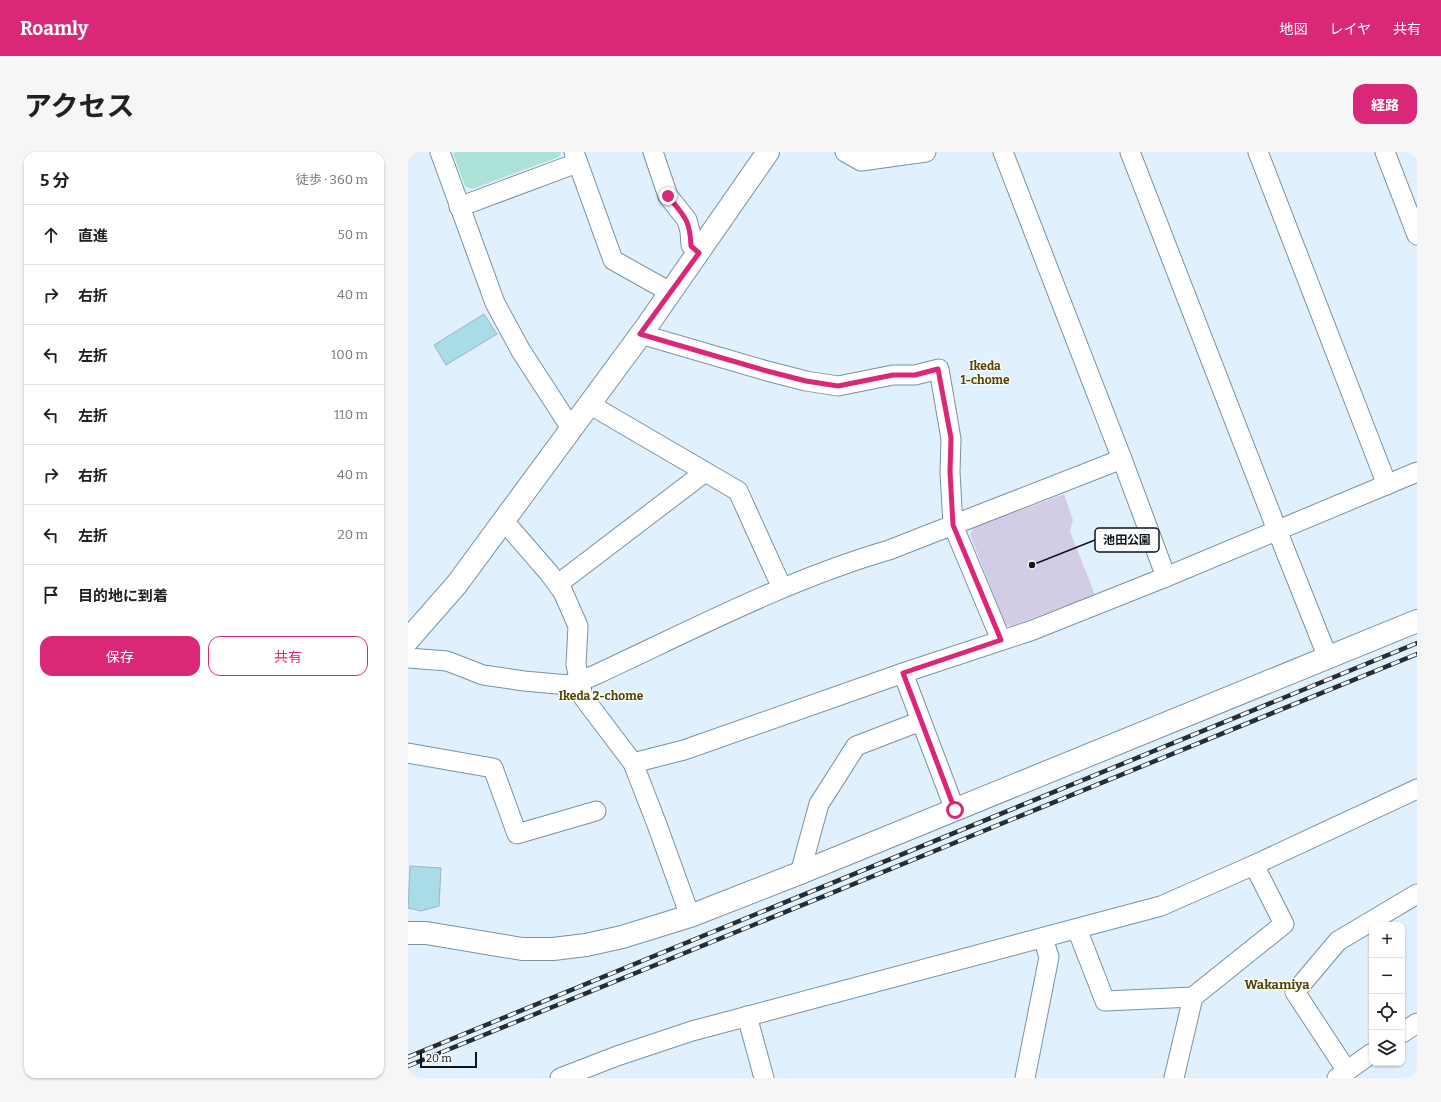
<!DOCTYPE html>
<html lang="ja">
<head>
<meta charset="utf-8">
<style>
  :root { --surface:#fff; --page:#f6f6f6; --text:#202124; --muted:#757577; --line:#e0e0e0; --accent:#db2777 }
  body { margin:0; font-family:Bitter,"Noto Sans JP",serif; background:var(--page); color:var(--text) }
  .controls { position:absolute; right:12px; bottom:12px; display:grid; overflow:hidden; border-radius:8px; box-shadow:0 1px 3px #0004 }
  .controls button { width:36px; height:36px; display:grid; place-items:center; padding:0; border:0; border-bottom:1px solid var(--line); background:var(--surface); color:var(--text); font:20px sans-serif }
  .scale { position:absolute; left:12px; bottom:10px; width:57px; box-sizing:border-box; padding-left:4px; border:2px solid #0c151c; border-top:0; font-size:11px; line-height:14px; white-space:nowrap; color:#0c151c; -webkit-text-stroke:3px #fafafa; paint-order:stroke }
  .stop { position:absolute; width:12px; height:12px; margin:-9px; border:3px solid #db2777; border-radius:50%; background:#fff }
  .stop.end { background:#db2777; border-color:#fff; box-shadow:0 1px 4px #0008 }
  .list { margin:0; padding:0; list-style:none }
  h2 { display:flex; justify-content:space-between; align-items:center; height:52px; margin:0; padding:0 16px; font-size:17px }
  h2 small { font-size:13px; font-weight:400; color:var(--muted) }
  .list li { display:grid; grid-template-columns:26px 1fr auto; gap:12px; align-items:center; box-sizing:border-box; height:60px; padding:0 16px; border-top:1px solid var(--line) }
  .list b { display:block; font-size:15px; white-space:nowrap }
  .list em { font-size:13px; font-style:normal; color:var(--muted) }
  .actions { display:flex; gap:8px; padding:12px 16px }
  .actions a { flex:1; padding:9px 0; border:1px solid var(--accent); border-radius:12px; text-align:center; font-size:14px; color:var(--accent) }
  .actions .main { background:var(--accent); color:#fff }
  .icon { flex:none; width:22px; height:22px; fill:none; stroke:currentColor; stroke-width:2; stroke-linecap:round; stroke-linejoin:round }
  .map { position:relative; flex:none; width:1009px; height:926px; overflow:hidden; border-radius:12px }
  header { display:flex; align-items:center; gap:24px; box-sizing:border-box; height:56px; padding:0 20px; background:var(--accent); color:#fff }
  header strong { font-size:19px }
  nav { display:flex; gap:22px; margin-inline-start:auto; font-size:14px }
  .intro { display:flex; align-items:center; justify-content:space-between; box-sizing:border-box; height:96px; padding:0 24px }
  h1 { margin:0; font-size:28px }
  .button { padding:10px 18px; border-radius:12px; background:var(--accent); color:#fff; font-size:14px; font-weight:700 }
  main { display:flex; gap:24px; padding:0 24px }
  aside { flex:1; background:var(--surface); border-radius:12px; box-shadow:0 1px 3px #0004 }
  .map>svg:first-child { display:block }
  .green { fill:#d3cce6 }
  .water { fill:#ace1d8 }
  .building { fill:#a8dde8; stroke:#96b9c1 }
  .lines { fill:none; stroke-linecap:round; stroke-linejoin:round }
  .street-casing { stroke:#7991a4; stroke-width:21 }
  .secondary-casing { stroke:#7991a4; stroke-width:24 }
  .street { stroke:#fff; stroke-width:19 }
  .secondary { stroke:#fff; stroke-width:22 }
  .rail-casing { stroke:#252e36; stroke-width:4.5 }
  .rail { stroke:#fafafa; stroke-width:3; stroke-dasharray:9; stroke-linecap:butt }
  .route { stroke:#db2777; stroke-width:5 }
  .labels { text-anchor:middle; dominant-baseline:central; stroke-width:3; stroke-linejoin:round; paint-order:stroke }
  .neighbourhood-label { font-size:12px; font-weight:bold; fill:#504501; stroke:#fafafa }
  .quarter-label { font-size:13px; font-weight:bold; fill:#504501; stroke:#fafafa }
  .leader { fill:none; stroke:#0c151c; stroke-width:1.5 }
  .callout-dot { fill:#0c151c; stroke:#fafafa; stroke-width:1.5 }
  .callout { fill:#fafafa; stroke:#0c151c; stroke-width:1.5 }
  .callout-label { font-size:12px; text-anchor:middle; font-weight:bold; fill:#0c151c }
</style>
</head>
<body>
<header>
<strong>Roamly</strong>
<nav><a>地図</a><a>レイヤ</a><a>共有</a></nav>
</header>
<div class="intro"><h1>アクセス</h1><a class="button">経路</a></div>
<main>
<aside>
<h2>5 分<small>徒歩 · 360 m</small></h2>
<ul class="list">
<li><svg class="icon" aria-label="ahead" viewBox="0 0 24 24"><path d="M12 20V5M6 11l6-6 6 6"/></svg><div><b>直進</b></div><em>50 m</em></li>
<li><svg class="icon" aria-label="right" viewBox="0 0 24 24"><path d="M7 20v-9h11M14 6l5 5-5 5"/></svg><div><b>右折</b></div><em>40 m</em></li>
<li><svg class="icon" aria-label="left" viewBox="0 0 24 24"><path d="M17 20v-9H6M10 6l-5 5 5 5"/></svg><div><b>左折</b></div><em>100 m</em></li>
<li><svg class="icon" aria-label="left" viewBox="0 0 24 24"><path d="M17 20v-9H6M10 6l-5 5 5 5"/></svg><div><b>左折</b></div><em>110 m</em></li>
<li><svg class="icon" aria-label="right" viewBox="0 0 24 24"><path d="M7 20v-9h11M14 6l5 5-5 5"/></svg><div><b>右折</b></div><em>40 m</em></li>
<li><svg class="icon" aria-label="left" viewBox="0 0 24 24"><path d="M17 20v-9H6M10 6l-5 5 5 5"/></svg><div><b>左折</b></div><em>20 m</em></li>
<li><svg class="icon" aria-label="arrive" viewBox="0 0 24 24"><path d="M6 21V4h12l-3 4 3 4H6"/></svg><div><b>目的地に到着</b></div></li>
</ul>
<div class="actions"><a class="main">保存</a><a>共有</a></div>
</aside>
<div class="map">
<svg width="1009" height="926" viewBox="0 0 1009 926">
  <rect width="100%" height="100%" fill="#e0f0fc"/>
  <polygon class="green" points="656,342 665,368 662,379 687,443 603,474 597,473 562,382 566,376"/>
  <polygon class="water" points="49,0 153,0 151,5 64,37 57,34 45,1"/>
  <g class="building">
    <polygon points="76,162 89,182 38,213 26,193"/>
    <polygon points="2,714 33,716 31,754 13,759 0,756"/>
  </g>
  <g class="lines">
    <defs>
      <g id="street">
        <polyline points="32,0 87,151 113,199 163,276"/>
        <polyline points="166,0 205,108 262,140"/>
        <polyline points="245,0 260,44 279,68 282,79 283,93 291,101"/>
        <polyline points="437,0 453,9 518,0"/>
        <polyline points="595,0 714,307 758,425"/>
        <polyline points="722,0 869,378 920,506"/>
        <polyline points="850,0 979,333"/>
        <polyline points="977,0 1009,83"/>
        <polyline points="51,55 169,11"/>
        <polyline points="232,182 359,219 398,229 430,234 485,223 507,223 531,217 543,287 542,320 545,373 593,488"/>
        <polyline points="181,252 330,339 374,436"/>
        <polyline points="95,368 141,421 155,440 170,474 168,513 175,545 225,611 248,670 282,764"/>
        <polyline points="150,432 297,320"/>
        <path d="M 0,506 L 39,509 L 75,523 L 116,529 L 160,533 L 185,524 C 282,479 378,428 481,398 L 714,307"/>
        <polyline points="495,521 547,658"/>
        <polyline points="0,601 85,616 109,682 188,659"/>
        <polyline points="225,611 276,598 495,521 625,478 758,425 1009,320"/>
        <polyline points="392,721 411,652 448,594 513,569"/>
        <polyline points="669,777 697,849 785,845 876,772 846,713"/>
        <polyline points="339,864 356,926"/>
        <polyline points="994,881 1009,871"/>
        <polyline points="939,919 887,840 930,789 1009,742"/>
        <polyline points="152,926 209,904 284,879 753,754 846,713 1009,637"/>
        <polyline points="617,926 641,805 635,786"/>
        <polyline points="766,926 785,845"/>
        <polyline points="929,926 964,901"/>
      </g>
      <g id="secondary">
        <polyline points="0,488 49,432 239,174 360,0"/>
        <polyline points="0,781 18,781 114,797 145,797 178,793 214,785 282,764 392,721 1009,469"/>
      </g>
    </defs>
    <use href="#street" class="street-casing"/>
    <use href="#secondary" class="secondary-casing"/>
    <use href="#street" class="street"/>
    <use href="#secondary" class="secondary"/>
    <defs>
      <g id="rail">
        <polyline points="0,905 1009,491"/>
        <polyline points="0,914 1009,502"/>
      </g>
    </defs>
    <use href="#rail" class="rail-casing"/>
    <use href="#rail" class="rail"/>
  </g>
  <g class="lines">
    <path class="route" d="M 260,44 C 276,64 282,67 283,94 L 291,101 L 232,182 L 359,219 L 398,229 L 430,234 L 485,223 L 507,223 L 530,217 L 543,286 L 542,320 L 545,373 L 593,488 L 495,521 L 547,658"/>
  </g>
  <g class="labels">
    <g class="neighbourhood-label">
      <text x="577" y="214">Ikeda<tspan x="577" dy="14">1-chome</tspan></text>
      <text x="193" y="544">Ikeda 2-chome</text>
    </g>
    <g class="quarter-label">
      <text x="869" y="832">Wakamiya</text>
    </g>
  </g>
  <path class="leader" d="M624 413L687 388"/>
  <circle class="callout-dot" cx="624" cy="413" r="4"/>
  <rect class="callout" x="687" y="376" width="64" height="24" rx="4"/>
  <g class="callout-label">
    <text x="719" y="392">池田公園</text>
  </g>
</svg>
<div class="controls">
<button>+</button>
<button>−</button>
<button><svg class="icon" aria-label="locate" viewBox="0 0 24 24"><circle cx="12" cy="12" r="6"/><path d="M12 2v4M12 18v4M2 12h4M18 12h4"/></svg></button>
<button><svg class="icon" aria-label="layers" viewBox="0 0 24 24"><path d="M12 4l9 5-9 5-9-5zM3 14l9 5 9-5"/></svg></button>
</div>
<div class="scale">20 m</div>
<div class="stop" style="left:547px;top:658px"></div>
<div class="stop end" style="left:260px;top:44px"></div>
</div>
</main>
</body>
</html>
